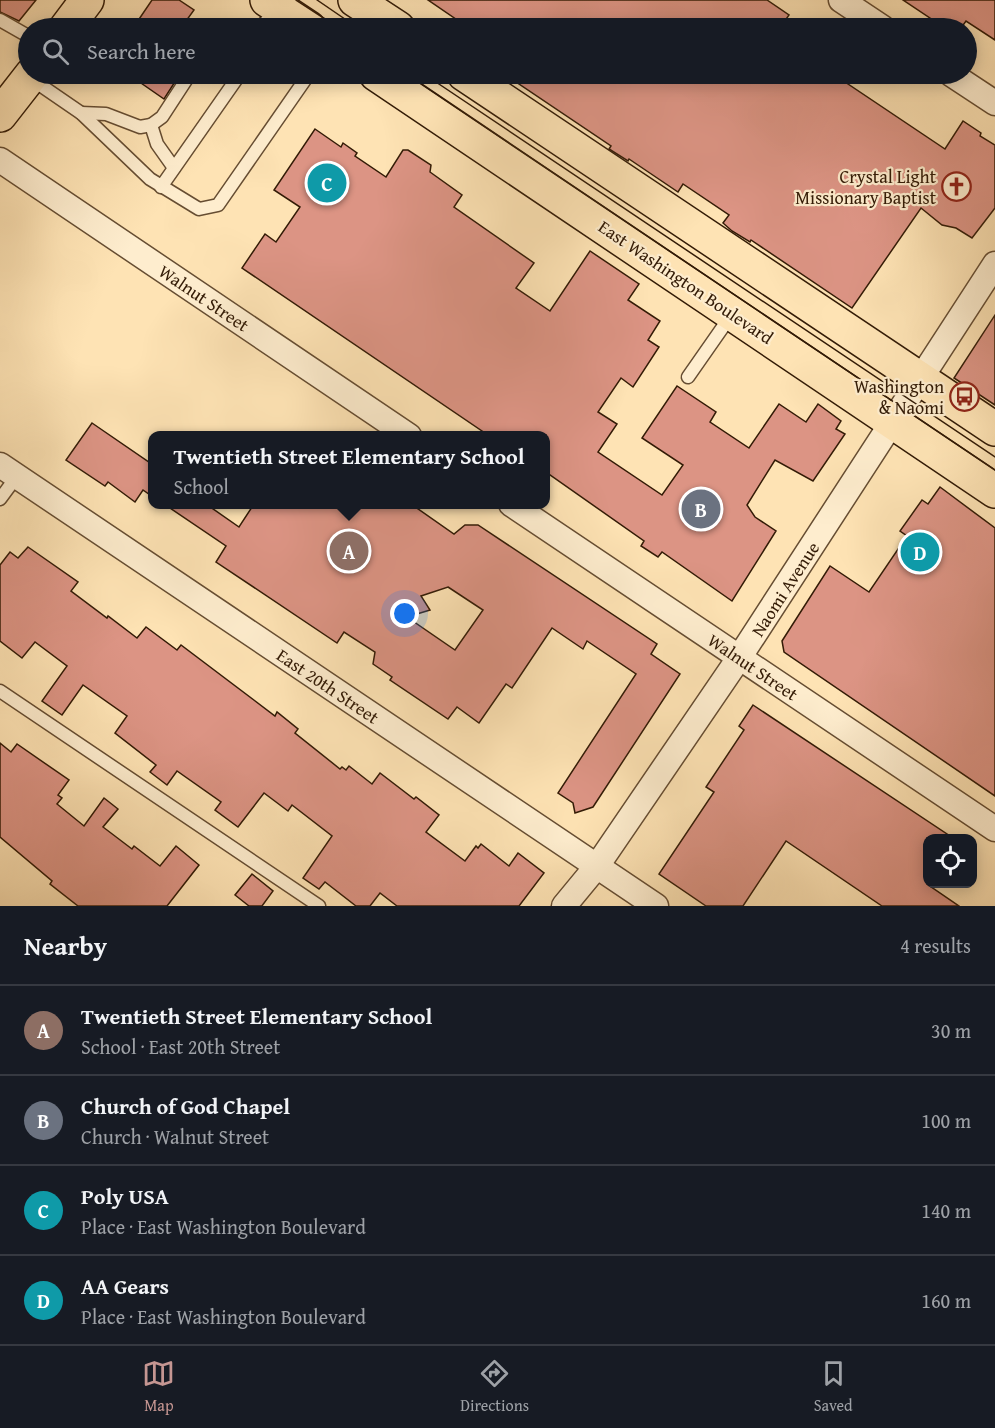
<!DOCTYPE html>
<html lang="en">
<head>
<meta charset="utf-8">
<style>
  :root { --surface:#171b24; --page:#242831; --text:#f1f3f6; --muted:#9ea1a6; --line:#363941; --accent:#c59692 }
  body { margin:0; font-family:"Gentium Book Plus",serif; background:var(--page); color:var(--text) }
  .controls { position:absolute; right:18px; bottom:18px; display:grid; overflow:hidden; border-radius:12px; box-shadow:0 3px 15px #0003 }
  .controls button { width:54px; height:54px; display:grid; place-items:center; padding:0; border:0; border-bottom:2px solid var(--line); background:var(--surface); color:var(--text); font:30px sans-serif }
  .you { position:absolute; left:405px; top:614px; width:21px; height:21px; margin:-15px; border:4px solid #fff; border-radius:50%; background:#1a73e8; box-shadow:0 0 0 9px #1a73e833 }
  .badge { display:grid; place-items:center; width:39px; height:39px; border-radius:50%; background:var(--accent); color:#fff; font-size:20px; font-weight:700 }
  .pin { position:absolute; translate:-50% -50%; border:3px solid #fff; box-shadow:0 2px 6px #0006 }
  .popup { position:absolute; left:148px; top:431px; width:402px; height:78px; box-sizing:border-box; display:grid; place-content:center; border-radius:12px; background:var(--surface); filter:drop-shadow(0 2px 4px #0005); font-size:20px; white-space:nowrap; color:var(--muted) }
  .popup b { font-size:22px; color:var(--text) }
  .popup::after { content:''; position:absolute; left:50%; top:100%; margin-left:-12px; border:12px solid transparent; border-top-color:var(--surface) }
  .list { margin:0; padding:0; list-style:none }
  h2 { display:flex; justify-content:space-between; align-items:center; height:78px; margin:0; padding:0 24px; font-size:26px }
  h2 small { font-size:20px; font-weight:400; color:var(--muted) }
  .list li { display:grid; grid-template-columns:39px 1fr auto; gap:18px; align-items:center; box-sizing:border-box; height:90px; padding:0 24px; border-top:2px solid var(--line) }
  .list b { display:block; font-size:22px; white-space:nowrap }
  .list p { margin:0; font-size:20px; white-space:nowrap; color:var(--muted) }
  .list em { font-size:20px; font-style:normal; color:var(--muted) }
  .icon { flex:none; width:33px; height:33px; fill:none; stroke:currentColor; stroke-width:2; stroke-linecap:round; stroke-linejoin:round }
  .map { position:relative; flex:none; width:995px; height:906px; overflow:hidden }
  .search { position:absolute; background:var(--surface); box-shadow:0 3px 15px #0003; left:18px; right:18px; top:18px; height:66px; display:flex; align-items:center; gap:15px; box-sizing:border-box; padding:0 21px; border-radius:33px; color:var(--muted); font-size:22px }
  .sheet { height:438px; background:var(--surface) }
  nav { display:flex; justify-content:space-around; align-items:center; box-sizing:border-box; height:84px; border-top:2px solid var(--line); background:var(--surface); font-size:16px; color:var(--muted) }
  nav a { display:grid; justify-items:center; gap:3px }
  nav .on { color:var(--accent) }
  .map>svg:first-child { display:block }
  .building { fill:#dc9484; stroke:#331b06; stroke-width:1.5; fill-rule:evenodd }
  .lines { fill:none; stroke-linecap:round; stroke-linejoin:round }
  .service-casing { stroke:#664d32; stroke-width:15 }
  .minor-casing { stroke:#664d32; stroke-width:27 }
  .primary-casing { stroke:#331b06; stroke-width:36 }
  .service { stroke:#feedce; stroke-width:12 }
  .minor { stroke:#feedce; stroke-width:24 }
  .primary { stroke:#fee3b4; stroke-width:33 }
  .tram { stroke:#331b06; stroke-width:1.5 }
  .labels { text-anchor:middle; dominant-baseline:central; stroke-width:4.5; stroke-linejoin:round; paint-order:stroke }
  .poi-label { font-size:18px; fill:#331b06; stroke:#feedce; text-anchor:end }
  .street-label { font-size:18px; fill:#331b06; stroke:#feedce }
</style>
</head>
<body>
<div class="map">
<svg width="995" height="906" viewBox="0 0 995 906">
  <rect width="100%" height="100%" fill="#fee3b4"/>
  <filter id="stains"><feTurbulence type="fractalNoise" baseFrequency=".00333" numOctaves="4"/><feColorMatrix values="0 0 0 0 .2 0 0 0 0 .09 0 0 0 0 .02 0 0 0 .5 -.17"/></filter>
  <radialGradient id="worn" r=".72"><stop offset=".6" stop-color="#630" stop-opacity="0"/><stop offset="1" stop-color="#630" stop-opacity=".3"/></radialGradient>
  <g class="building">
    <polygon points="0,0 36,0 19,21 0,12"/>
    <polygon points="152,0 179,0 194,10 181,28 133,28"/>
    <polygon points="428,0 767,0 789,15 780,28 469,28"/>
    <polygon points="903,0 995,0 995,40 966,21 961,28 945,28"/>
    <polygon points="128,74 180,74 164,99"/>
    <polygon points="504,74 833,74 945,149 963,121 981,133 980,136 995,145 995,208 972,238 956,228 942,225 921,208 852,308 751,240 750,242 732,231 723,223 729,215 683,184 678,192 629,159 628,161 609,149 611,146"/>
    <polygon points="315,129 341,147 343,143 357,153 355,156 386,177 403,150 408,150 431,165 430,172 462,195 454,207 534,263 516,288 550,311 590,251 639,284 628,300 660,321 648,340 659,347 633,387 621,378 598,412 617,424 598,452 662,495 683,465 642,438 677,386 716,412 710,422 749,448 779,404 806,422 818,404 841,421 836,429 845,434 813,481 775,460 747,505 755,517 776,531 732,601 662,552 658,557 641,546 644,541 546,472 546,435 488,435 242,268 265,234 276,242 300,207 274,190"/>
    <polygon points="995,315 995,405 954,378"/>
    <polygon points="92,423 153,465 153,497 143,490 135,502 108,482 105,486 66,460"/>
    <polygon points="940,487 995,528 995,796 784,652 782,641 830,566 869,592 907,536 900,531 922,500 928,504"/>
    <path d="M 164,504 L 206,504 L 239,527 L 254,504 L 411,504 L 454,534 L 465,525 L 478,525 L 657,644 L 651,654 L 680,674 L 593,807 L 575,813 L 573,803 L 558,793 L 636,674 L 587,641 L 583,649 L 552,628 L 512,688 L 506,684 L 479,723 L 457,707 L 448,719 L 390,680 L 392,677 L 373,664 L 375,652 L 344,632 L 337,643 L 216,562 L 226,546 ZM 448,587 L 483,610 L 455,650 L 407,617 L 430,610 L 421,596 Z"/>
    <polygon points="28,547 78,582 71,591 107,618 108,616 137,638 146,627 177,650 181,645 275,716 277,712 298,729 295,733 340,769 342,767 346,770 349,766 372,784 380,773 414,799 416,797 439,815 426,832 465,861 476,846 478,848 481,844 509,866 518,853 544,873 519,906 397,906 380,893 370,906 356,906 325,882 319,889 303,878 332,836 292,805 288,811 264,793 238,827 215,810 221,802 177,771 167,785 150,772 156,765 115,733 127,716 83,685 62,715 42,701 67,666 35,642 22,658 0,641 0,565 10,552 18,558"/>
    <polygon points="753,705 953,838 927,838 927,884 959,906 882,906 786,841 743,906 706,906 659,874 714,792 706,787 744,730 739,726"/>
    <polygon points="0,743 11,752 17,744 69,780 58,795 62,798 57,804 84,826 104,798 118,809 103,827 132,849 134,846 160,866 176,846 199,865 167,906 78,906 50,884 52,881 0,837"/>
    <polygon points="252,874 273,891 262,906 249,906 235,895"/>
  </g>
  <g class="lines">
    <defs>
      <g id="service">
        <polyline points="0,20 28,36"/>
        <polyline points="233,28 239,26 259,26"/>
        <polyline points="259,28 279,9"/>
        <polyline points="30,78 81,113 150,179 199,209 218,205 309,74"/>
        <polyline points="81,113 106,114 140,127 151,125 162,117 190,74"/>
        <polyline points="151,125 157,144 174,168"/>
        <polyline points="161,187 240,74"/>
        <polyline points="688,377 732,314"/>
        <polyline points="0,499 17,476"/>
        <polyline points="0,691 319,906"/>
      </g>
      <g id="minor">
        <polyline points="841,0 883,28"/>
        <polyline points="951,74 995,103"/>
        <polyline points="0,160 409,436"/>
        <polyline points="0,465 656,906"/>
        <polyline points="511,504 995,829"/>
        <polyline points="564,906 597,866 739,658 995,264"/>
      </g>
      <g id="primary">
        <polyline points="267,0 309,28"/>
        <polyline points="355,0 398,28"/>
        <polyline points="66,28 87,0"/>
        <polyline points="376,74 995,491"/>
        <polyline points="464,74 995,429"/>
        <polyline points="0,115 32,74"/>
      </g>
    </defs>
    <use href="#service" class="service-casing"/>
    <use href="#minor" class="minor-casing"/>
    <use href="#primary" class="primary-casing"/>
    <use href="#service" class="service"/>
    <use href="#minor" class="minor"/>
    <use href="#primary" class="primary"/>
    <g class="tram">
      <polyline points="296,0 339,28"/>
      <polyline points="317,0 358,28"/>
      <polyline points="406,74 995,470"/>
      <polyline points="424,74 995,457"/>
    </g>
  </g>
  <defs>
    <symbol id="church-ring" viewBox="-11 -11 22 22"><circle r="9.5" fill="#feedce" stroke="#8f2418" stroke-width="1.5"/><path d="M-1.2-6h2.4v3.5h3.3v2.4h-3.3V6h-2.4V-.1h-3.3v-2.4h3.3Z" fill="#8f2418"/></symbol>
    <symbol id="bus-ring" viewBox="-11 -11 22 22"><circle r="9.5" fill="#feedce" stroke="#8f2418" stroke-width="1.5"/><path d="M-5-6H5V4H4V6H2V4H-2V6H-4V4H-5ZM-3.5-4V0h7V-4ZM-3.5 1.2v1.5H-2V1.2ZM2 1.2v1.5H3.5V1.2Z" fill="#8f2418"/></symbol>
  </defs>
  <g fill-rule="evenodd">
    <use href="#church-ring" x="940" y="170" width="33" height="33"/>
    <use href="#bus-ring" x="948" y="380" width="33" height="33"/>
  </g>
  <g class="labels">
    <g class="poi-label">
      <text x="936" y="176">Crystal Light<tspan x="936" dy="21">Missionary Baptist</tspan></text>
      <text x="944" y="386">Washington<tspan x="944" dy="21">&amp; Naomi</tspan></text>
    </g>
    <g class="street-label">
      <text transform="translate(686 282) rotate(34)">East Washington Boulevard</text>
      <text transform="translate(204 298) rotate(34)">Walnut Street</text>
      <text transform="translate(785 589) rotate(-57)">Naomi Avenue</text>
      <text transform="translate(753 667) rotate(34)">Walnut Street</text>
      <text transform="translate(328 686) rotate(34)">East 20th Street</text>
    </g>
  </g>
  <rect width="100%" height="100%" filter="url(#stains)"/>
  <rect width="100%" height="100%" fill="url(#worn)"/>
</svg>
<div class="controls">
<button><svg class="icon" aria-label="locate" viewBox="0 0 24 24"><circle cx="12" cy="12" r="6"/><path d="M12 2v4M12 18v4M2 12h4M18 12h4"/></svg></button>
</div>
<div class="you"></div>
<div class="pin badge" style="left:349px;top:551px;background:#8d6e63">A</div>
<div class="popup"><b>Twentieth Street Elementary School</b>School</div>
<div class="pin badge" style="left:701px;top:509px;background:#6b7280">B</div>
<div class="pin badge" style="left:327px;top:183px;background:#0f9aa8">C</div>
<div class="pin badge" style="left:920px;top:552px;background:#0f9aa8">D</div>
<div class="search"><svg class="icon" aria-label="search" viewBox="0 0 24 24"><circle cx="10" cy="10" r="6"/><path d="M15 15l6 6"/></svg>Search here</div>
</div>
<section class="sheet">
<h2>Nearby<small>4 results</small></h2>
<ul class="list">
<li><span class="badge" style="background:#8d6e63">A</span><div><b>Twentieth Street Elementary School</b><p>School · East 20th Street</p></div><em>30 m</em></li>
<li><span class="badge" style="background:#6b7280">B</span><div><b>Church of God Chapel</b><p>Church · Walnut Street</p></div><em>100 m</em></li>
<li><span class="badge" style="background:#0f9aa8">C</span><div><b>Poly USA</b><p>Place · East Washington Boulevard</p></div><em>140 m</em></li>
<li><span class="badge" style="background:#0f9aa8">D</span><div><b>AA Gears</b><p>Place · East Washington Boulevard</p></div><em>160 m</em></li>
</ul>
</section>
<nav>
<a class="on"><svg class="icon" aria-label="map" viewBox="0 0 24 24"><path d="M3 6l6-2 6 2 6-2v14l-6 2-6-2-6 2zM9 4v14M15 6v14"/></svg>Map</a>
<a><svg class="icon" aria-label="directions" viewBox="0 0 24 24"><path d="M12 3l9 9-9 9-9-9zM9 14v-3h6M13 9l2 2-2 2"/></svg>Directions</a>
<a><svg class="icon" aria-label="saved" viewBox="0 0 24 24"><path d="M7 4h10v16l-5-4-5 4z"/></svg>Saved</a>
</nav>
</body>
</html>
